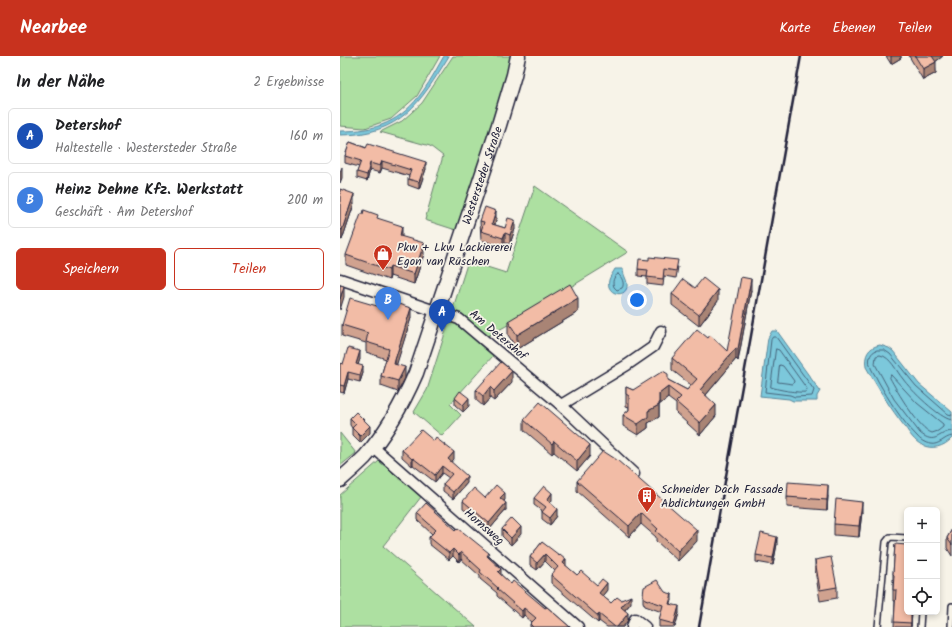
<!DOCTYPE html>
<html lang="de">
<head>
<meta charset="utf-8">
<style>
  :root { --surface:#fff; --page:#f2f2f2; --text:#202124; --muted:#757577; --line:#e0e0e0; --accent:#c8321e }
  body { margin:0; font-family:Kalam,sans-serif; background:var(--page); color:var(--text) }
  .controls { position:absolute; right:12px; bottom:12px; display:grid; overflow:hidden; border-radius:6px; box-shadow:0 2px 6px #0003 }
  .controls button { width:36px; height:36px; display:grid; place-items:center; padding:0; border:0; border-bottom:1px solid var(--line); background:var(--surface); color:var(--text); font:20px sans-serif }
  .you { position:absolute; left:297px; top:244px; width:14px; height:14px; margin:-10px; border:3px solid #fff; border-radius:50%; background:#1a73e8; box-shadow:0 0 0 6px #1a73e833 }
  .badge { display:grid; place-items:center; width:26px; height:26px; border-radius:50%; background:var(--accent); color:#fff; font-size:13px; font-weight:700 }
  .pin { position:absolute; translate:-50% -33px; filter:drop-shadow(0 1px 2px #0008) }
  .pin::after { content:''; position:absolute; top:21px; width:14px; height:12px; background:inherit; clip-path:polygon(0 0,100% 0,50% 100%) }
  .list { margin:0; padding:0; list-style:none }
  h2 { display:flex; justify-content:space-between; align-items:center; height:52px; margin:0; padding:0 16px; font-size:17px }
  h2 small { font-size:13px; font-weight:400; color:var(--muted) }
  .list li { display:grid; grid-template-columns:26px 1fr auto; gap:12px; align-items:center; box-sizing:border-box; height:56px; margin:0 8px 8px; padding:0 8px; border:1px solid var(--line); border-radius:6px }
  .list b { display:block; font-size:15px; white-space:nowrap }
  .list p { margin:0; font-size:13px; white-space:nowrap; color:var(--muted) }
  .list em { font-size:13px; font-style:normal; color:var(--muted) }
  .actions { display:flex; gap:8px; padding:12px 16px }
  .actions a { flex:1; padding:9px 0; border:1px solid var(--accent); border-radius:6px; text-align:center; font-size:14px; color:var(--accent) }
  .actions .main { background:var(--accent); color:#fff }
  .icon { flex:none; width:22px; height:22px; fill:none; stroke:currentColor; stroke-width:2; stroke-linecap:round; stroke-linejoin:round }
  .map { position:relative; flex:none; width:612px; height:571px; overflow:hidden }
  header { display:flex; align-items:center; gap:24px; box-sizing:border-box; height:56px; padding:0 20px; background:var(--accent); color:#fff }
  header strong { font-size:19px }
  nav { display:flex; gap:22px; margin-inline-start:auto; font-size:14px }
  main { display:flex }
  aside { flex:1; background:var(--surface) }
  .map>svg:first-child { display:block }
  .green { fill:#ade0a1; stroke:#68816e }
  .water { fill:#7cc8db; stroke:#58869b }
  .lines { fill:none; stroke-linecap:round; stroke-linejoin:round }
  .shore { stroke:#46647b; stroke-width:1 }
  .lane-casing { stroke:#22223b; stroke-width:8 }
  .street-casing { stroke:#22223b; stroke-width:13 }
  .secondary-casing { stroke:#22223b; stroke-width:17 }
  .lane { stroke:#f7f3e8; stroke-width:5 }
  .street { stroke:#f7f3e8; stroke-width:10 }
  .secondary { stroke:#f7f3e8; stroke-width:14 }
  .rail { stroke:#22223b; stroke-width:2.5 }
  .wall { fill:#d0a28f; stroke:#22223b }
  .shaded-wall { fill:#a98474; stroke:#22223b }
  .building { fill:#f2bca6; stroke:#22223b }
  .labels { text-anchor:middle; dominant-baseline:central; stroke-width:3.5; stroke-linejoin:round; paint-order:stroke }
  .street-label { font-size:12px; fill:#22223b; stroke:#f7f3e8 }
  .poi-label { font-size:12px; fill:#22223b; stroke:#f7f3e8; text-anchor:start }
</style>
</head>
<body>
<header>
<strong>Nearbee</strong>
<nav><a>Karte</a><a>Ebenen</a><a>Teilen</a></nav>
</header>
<main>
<aside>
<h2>In der Nähe<small>2 Ergebnisse</small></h2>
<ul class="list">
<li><span class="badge" style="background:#1a4fb4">A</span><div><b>Detershof</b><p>Haltestelle · Westersteder Straße</p></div><em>160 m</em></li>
<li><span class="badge" style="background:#3f7fe0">B</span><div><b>Heinz Dehne Kfz. Werkstatt</b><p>Geschäft · Am Detershof</p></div><em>200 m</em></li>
</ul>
<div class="actions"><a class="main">Speichern</a><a>Teilen</a></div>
</aside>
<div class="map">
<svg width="612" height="571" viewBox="0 0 612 571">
  <rect width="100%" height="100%" fill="#f7f3e8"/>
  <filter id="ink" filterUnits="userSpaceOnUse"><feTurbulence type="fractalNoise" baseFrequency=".025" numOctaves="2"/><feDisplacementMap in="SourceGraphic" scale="8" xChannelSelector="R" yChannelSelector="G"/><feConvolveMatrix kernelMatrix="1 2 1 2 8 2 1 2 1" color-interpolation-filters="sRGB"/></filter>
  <g filter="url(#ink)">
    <g class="green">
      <polygon points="0,0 100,0 77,40 51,63 25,72 0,70"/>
      <polygon points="113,0 172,0 161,41 116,174 85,164 103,100 90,90 40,76 62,65 82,47"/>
      <polygon points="195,130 288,196 175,265 137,286 153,300 110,348 121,359 102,380 74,356 87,334 128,205 166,217"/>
      <polygon points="0,377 16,397 0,410"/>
      <polygon points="39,405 81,441 43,490 136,571 0,571 0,439"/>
    </g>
    <g class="water">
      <path d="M 104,0 L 109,0 C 80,47 61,79 0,79 L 0,75 C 37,75 61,66 83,35 C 91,24 97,12 104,0 Z"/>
      <path d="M 275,213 L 283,213 C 283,220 288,224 287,231 C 285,243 265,238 269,224 C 270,220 273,217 275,213 Z"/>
      <polygon points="432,275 437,275 480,335 477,340 477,345 453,345 449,343 420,340 428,282"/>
      <path d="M 540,289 L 549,292 L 553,295 L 579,328 L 612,356 L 612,382 C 604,391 592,394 582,389 C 574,385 570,378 565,371 C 550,352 538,332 526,311 C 524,300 528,291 540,289 Z"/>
    </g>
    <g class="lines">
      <g class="shore">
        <path d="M 278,218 C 282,221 285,228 282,232 L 277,234 L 274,231 C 272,226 273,221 278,218 Z"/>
        <polygon points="433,281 436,281 474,334 472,340 455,341 450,339 425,336 431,284"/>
        <path d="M 436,293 L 439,294 L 467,333 L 466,336 C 459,337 438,334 431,331 Z"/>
        <polygon points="440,309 443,310 454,325 453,328 438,326"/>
        <path d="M 551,319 L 577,347 L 603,368 L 603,371 L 598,375 L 592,377 C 579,373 557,335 550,322 Z"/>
        <path d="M 612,359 L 608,358 L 576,330 L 550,298 L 544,294 L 537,294 C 531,296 528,302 530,309 C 531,314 536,320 538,325 C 549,344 561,364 577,380 C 580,384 585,387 590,388 C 599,390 604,381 612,380"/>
        <path d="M 612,364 C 600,363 570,333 563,323 C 556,315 551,301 540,299 L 536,300 L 535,308 L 554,343 L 580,377 C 596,390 598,376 612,375"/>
      </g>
      <defs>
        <g id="lane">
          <polyline points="538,571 546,486 550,481 567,482"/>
          <polyline points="580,571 581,556"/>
          <polyline points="611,571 612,550"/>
        </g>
        <g id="street">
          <polyline points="0,223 119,263 221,349 294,418"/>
          <polyline points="221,349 287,309 313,291 321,275"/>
          <polyline points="33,391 238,571"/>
          <polyline points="292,571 295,563 305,571"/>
        </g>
        <g id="secondary">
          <path id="s1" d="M 0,424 C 8,417 17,409 25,401 C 47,376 63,347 76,317 L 159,69 L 174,19 L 178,0"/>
        </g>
      </defs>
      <use href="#lane" class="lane-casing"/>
      <use href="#street" class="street-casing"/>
      <use href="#secondary" class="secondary-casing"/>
      <use href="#lane" class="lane"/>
      <use href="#street" class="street"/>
      <use href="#secondary" class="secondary"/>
      <polyline class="rail" points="359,571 461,0"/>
    </g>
    <g class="wall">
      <polygon points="546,0 561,0 561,2 551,8"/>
      <polygon points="569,0 603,0 595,6 596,17 583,24"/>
      <polygon points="10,86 86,113 79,133 68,129 68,123 69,120 42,112 40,117 30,114 27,125 17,122 17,116 19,111 5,107 5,100"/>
      <polygon points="0,133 14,148 2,184 0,183"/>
      <polygon points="38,163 62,181 84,198 74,228 50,220 49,224 6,209 6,199"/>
      <polygon points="156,164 155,169 165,172 175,173 170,188 165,187 163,191 141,184 140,165"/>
      <polygon points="338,211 336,222 324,220 323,230 307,228 307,221 298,220 298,213"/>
      <polygon points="411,234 398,305 396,303 366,339 376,360 360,379 336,357 336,348 328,342 319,349 319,361 308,367 308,372 298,379 283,370 283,359 289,354 289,351 286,350 286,331 293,334 328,324 347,334 351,329 332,314 332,302 368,282 387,295"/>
      <polygon points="332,238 378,245 359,270 332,249"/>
      <polygon points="238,256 177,293 168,279 168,265"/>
      <polygon points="71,262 56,309 65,322 58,336 41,330 41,320 46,303 26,296 26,287 2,280 2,269"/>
      <polygon points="20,303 18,308 23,317 20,326 8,323 4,337 0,336 0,307 3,308"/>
      <polygon points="172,326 154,345 150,342 143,350 136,344 136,334"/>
      <polygon points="115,342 129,350 123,356 115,349"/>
      <polygon points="10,362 30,377 20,387 12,379 12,372 10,369"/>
      <polygon points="184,364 250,400 237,415 214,396 212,398 184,374"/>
      <polygon points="62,394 114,403 111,406 127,427 113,443 103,435 103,428 109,422 102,417 95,426 73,409 72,410 62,401"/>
      <polygon points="237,425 357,485 338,505 316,485 316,481 301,468 289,481 237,435"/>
      <polygon points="488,440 487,454 447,451 447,441"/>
      <polygon points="145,442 165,444 164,445 166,454 149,474 123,452 123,445"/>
      <polygon points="194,442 212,444 210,447 217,460 210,469 202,463 202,455 194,449"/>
      <polygon points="522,456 519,481 494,479 494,468"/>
      <polygon points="77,457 116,474 149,502 161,519 171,528 205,552 230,571 190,571 190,568 192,566 184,559 182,562 157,540 157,537 140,523 140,520 121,503 119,506 113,500 109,504 89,488 89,481 92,478 77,464"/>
      <polygon points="162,473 181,478 171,489 162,480"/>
      <polygon points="612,473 612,500 607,492 607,482"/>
      <polygon points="202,486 226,510 237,519 267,534 262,540 271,547 281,544 291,547 285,554 288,564 286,567 283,571 267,571 259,565 258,567 211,527 211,519 215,515 205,505 197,514 190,509 190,501"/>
      <polygon points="437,488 433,509 416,506 416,499"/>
      <polygon points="555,488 567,556 572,556 571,571 554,571 555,545 553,545 553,518"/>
      <polygon points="475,504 497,531 497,542 480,545 475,514"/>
      <polygon points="303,539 332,544 331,548 339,557 335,571 319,571 319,564 322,556 305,550 303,546"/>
    </g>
    <g class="shaded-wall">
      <polygon points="551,0 561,0 561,2 551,8"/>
      <polygon points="591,0 603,0 591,9"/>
      <polygon points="596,6 596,17 583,24 583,13"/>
      <polygon points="42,105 42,112 40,117 40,110"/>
      <polygon points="86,106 86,113 79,133 79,126"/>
      <polygon points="30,107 30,114 27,125 27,119"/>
      <polygon points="2,111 2,122 0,127 0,116"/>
      <polygon points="14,138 14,148 2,184 2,174"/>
      <polygon points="156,155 156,164 152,177 152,168"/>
      <polygon points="175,164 175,173 170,188 170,179"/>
      <polygon points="62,170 62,181 60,180"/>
      <polygon points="165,177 165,187 163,191 163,182"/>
      <polygon points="84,187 84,198 74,228 74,218"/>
      <polygon points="50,210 50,220 49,224 49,214"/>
      <polygon points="411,223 411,234 398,305 398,293"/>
      <polygon points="4,230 4,241 0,254 0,243"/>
      <polygon points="378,234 378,245 359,270 359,259"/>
      <polygon points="238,242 238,256 177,293 177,279"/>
      <polygon points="71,252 71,262 55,314 55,304"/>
      <polygon points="396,292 396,303 360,346 360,334"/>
      <polygon points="20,295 20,303 16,315 16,308"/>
      <polygon points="23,310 23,317 20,326 20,319"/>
      <polygon points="65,311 65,322 58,336 58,325"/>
      <polygon points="172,315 172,326 154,345 154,335"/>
      <polygon points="8,316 8,323 4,337 4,330"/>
      <polygon points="150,331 150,342 143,350 143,340"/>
      <polygon points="328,331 328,342 319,349 319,338"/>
      <polygon points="129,342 129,350 123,356 123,349"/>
      <polygon points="319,349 319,361 308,367 308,372 298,379 298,368 308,355"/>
      <polygon points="376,349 376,360 360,379 360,367"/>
      <polygon points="30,370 30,377 20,387 20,380"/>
      <polygon points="214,385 214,396 212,398 212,388"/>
      <polygon points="250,389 250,400 237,415 237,405"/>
      <polygon points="114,396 114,403 108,410 108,403"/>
      <polygon points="73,402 73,409 72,410 72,403"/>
      <polygon points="102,410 102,417 95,426 95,419"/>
      <polygon points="127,420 127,427 113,443 113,436"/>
      <polygon points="488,429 488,440 487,454 487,444"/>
      <polygon points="165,437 165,444 160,449 160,442"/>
      <polygon points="212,437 212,444 207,451 207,444"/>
      <polygon points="522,446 522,456 519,481 519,470"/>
      <polygon points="166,447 166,454 149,474 149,467"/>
      <polygon points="217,453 217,460 210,469 210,462"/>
      <polygon points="301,457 301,468 289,481 289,470"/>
      <polygon points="181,471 181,478 171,489 171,482"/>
      <polygon points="357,474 357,485 338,505 338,495"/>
      <polygon points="437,481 437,488 433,509 433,502"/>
      <polygon points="113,493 113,500 109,504 109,497"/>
      <polygon points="121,496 121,503 119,506 119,499"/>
      <polygon points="205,498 205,505 197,514 197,507"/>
      <polygon points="226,503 226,510 223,507"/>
      <polygon points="161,513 161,520 158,516"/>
      <polygon points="267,527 267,534 259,544 259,537"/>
      <polygon points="332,538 332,544 329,554 329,548"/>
      <polygon points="291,540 291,547 281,558 281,551"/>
      <polygon points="339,550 339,557 335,571 334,571 334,568"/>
      <polygon points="184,552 184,559 182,562 182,555"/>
      <polygon points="571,556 572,556 571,571"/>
      <polygon points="288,557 288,564 286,567 283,571 277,571"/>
      <polygon points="259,558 259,565 258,567 258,560"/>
    </g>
    <g class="building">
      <polygon points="575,0 592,0 596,6 583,13"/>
      <polygon points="10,86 26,92 28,88 86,106 79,126 68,123 71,114 42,105 40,110 30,107 27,119 17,116 21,105 5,100"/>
      <polygon points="0,133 14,138 2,174 0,173"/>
      <polygon points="145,151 156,155 152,168 165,172 168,162 175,164 170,179 165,177 163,182 141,175 144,166 140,165"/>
      <polygon points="24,154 38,159 37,162 62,170 60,180 84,187 74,218 50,210 49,214 6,199 21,158 23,158"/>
      <polygon points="309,201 338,204 336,215 324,213 323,223 307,221 308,214 298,213 299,203 309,204"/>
      <polygon points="401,221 411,223 398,293 396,292 360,334 376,349 360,367 336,346 341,341 328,331 319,338 319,349 308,355 308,361 298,368 283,359 289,354 289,340 286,338 286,331 293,334 323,315 328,318 328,324 347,334 357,323 332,302 357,273 368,282 370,279 387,295"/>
      <polygon points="363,222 378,234 359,259 332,238 343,223 355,232"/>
      <polygon points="230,228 238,242 177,279 168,265"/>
      <polygon points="0,229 4,230 0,243"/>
      <polygon points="10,242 37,250 39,242 71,252 55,304 54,308 65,311 58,325 41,320 49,293 26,286 28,277 2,269"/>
      <polygon points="8,292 20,295 16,308 23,310 20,319 8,316 4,330 0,329 0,307 3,308"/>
      <polygon points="161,306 172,315 154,335 150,331 143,340 136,334"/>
      <polygon points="120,335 129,342 123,349 115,342"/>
      <polygon points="200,346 250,389 237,405 214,385 212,388 184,364"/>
      <polygon points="16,356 30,370 20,380 12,372 16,368 10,362"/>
      <polygon points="81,374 94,385 96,382 114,396 108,403 127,420 113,436 103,428 112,418 102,410 95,419 73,402 72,403 62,394"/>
      <polygon points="263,395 277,404 357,474 338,495 316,475 318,473 301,457 289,470 237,425"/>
      <polygon points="448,426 488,429 487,444 447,441"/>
      <polygon points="156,429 165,437 160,442 166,447 149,467 123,445 134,432 145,442"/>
      <polygon points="204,430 212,437 207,444 217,453 210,462 202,456 206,451 194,442"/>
      <polygon points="496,443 522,446 519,470 494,468"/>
      <polygon points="86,447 116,474 118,472 149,497 147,500 161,513 158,516 171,528 173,525 205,552 207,551 230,571 193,571 190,568 196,562 184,552 182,555 157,533 158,532 140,516 141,514 121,496 119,499 113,493 109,497 89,481 96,474 77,457"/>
      <polygon points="172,462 181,471 171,482 162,473"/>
      <polygon points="612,473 612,489 607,482"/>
      <polygon points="421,477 437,481 433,502 416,499"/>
      <polygon points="202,486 219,499 220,498 226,503 223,507 237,519 241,515 257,529 262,523 267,527 259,537 271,547 277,541 281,544 291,540 281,551 288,557 286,560 277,571 275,571 259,558 258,560 211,519 218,511 205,498 197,507 190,501"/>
      <polygon points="555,488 567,489 567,556 571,556 571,567 554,566 556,534 553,534 554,519 553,518"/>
      <polygon points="491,501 497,531 480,534 475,504"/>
      <polygon points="317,524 325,536 332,538 329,548 339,550 334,568 319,564 323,549 305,543 303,539 304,531"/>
    </g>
  </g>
  <defs>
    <symbol id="shop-pin" viewBox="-11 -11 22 30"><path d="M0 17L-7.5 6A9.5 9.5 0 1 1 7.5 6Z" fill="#c8321e" stroke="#f7f3e8"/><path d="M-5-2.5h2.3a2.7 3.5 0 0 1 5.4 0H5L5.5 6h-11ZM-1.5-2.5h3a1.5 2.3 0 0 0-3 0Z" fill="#fff"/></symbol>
    <symbol id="building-pin" viewBox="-11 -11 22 30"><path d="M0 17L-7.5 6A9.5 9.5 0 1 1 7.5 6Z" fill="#c8321e" stroke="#f7f3e8"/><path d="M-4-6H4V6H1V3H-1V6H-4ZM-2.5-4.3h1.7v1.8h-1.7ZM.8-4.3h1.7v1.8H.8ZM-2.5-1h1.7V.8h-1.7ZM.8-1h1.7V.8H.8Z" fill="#fff"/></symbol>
  </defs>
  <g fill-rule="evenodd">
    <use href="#shop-pin" x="32" y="187" width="22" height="30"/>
    <use href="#building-pin" x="296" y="429" width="22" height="30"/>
  </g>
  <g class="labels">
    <g class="street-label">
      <text stroke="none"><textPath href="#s1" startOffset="341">Westersteder Straße</textPath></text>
      <text transform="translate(158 279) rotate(40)">Am Detershof</text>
      <text transform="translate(144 471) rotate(41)">Hornsweg</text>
    </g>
    <g class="poi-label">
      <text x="57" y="191">Pkw + Lkw Lackiererei<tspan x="57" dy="14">Egon van Rüschen</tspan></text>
      <text x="321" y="433">Schneider Dach Fassade<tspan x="321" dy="14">Abdichtungen GmbH</tspan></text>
    </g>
  </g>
</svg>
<div class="controls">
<button>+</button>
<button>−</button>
<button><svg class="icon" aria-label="locate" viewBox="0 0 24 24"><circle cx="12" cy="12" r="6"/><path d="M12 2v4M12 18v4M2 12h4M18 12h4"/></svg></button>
</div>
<div class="you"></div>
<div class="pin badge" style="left:102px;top:276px;background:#1a4fb4">A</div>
<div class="pin badge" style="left:48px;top:264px;background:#3f7fe0">B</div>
</div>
</main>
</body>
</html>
